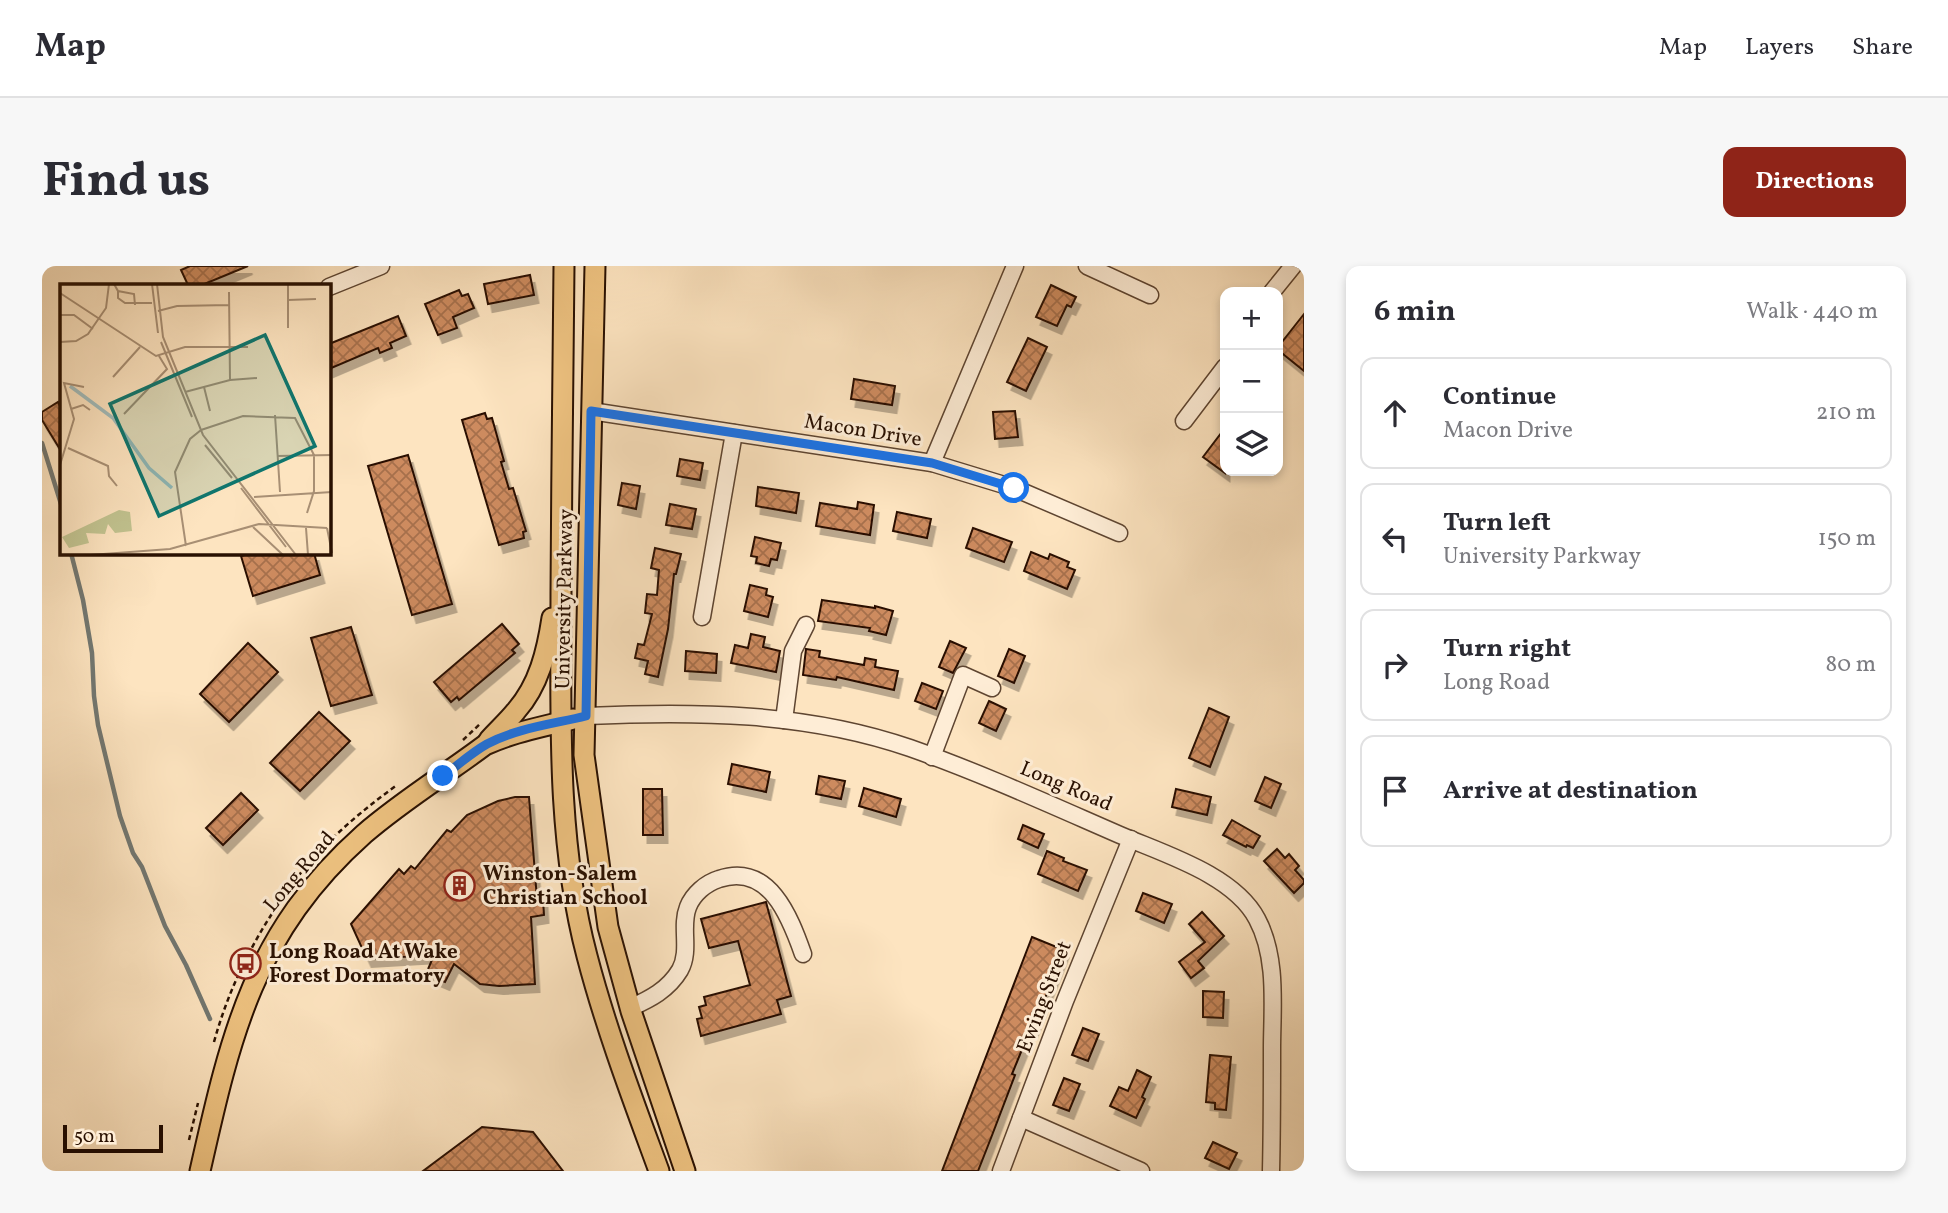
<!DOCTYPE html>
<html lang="en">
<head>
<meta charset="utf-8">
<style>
  :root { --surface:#fff; --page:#f7f7f7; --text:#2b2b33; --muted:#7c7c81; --line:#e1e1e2; --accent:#8f2418 }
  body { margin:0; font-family:Vollkorn,serif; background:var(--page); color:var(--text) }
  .controls { position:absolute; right:21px; top:21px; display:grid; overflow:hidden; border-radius:14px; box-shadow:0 4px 10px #0003 }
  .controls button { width:63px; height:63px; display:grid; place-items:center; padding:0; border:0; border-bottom:2px solid var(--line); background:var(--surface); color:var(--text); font:35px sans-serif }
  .scale { position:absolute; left:21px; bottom:18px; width:100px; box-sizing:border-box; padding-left:7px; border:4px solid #291001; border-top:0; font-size:19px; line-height:24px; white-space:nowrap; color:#291001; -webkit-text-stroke:5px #feedd6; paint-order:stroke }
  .stop { position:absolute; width:21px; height:21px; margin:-16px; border:5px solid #1a73e8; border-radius:50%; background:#fff }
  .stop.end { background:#1a73e8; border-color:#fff; box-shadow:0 2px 7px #0008 }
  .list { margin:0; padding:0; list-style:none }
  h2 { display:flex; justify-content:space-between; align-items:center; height:91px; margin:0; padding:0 28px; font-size:30px }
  h2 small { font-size:23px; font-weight:400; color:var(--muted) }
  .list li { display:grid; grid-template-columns:46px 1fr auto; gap:21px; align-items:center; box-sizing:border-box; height:112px; margin:0 14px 14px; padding:0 14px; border:2px solid var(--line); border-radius:14px }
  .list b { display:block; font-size:26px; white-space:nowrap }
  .list p { margin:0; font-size:23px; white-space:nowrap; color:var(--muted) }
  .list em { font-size:23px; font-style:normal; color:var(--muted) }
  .icon { flex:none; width:38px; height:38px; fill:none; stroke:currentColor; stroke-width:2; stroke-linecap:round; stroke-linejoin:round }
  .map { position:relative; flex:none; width:1262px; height:905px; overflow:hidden; border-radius:14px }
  header { display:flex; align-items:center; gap:42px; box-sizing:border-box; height:98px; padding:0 35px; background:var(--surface); border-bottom:2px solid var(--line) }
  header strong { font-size:33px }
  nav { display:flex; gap:38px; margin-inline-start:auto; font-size:24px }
  .intro { display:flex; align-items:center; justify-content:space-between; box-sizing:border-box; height:168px; padding:0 42px }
  h1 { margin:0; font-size:49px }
  .button { padding:18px 32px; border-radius:14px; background:var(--accent); color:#fff; font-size:24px; font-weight:700 }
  main { display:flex; gap:42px; padding:0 42px }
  aside { flex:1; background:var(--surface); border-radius:14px; box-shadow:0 4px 10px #0003 }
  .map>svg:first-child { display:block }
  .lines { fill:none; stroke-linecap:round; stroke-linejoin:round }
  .stream { stroke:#727771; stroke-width:4.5 }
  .building { fill:url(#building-cross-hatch); stroke:#291001; stroke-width:2; filter:url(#shadow) }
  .minor-casing { stroke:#5e4531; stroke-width:19 }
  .major-casing { stroke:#291001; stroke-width:23 }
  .path { stroke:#291001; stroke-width:2.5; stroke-dasharray:5 3.5; stroke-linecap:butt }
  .minor { stroke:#feedd6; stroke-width:16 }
  .major { stroke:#eec280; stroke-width:19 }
  .route { stroke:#1a73e8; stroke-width:9 }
  .labels { text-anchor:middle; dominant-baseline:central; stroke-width:6; stroke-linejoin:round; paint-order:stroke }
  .street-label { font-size:21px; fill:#291001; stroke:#feedd6 }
  .poi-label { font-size:21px; font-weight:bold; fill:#291001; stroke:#feedd6; text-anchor:start }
  .inset-river { fill:none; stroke:#a2bcbb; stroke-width:3.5 }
  .inset-road { fill:none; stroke:#a88f74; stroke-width:2 }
  .view { fill:#0f766e; fill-opacity:0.15; stroke:#0f766e; stroke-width:3.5 }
  .inset-edge { fill:none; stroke:#291001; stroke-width:3.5 }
</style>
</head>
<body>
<header>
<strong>Map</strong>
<nav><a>Map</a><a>Layers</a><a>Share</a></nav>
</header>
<div class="intro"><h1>Find us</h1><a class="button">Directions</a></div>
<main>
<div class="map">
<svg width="1262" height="905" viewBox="0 0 1262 905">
  <defs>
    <pattern id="building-cross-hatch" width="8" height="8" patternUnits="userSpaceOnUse" patternTransform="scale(1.75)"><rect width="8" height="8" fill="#cd8b5f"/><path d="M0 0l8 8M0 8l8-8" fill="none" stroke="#a6704c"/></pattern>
    <filter id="shadow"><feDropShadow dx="4.5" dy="8" stdDeviation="0" flood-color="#0004"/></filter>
  </defs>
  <rect width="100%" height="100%" fill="#fde4c0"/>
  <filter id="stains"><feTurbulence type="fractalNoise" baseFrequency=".00286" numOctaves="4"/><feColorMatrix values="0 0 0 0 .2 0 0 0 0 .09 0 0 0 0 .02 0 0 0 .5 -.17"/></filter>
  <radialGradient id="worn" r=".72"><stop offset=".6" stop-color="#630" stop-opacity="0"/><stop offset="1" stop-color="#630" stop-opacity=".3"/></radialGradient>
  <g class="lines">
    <g class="stream">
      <polyline points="0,177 19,238"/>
      <polyline points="29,287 41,334 50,387 52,430 56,459 78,550 91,587 100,601 123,660 144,699 168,753"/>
    </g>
  </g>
  <g class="building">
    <polygon points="148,0 206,0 160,19 146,19 139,4"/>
    <polygon points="488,9 492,29 446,38 442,18"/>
    <polygon points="1009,19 1034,31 1029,41 1025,39 1015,60 994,51"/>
    <polygon points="417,24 420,30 426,28 432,42 411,51 415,62 396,69 383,38"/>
    <polygon points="1262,48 1262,105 1236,84 1236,81"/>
    <polygon points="356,50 364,70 348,77 350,82 338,87 336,82 287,103 287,78"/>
    <polygon points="986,72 1005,81 984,125 965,116"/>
    <polygon points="812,113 853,120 850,139 809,133"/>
    <polygon points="16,136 19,142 19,185 0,154 0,146"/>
    <polygon points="973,145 976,171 953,173 951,146"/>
    <polygon points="443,147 445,153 450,152 462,195 459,196 467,223 471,222 484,265 481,266 482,272 457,279 420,154"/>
    <polygon points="1183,162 1183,207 1161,191"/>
    <polygon points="366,189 410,338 370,349 326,200"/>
    <polygon points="638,193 661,197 658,214 635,210"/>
    <polygon points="580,217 598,220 594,243 576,239"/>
    <polygon points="716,221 757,227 754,247 714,240"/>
    <polygon points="816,236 832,239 828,269 774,260 778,237 815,243"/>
    <polygon points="628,238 654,243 650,263 624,259"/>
    <polygon points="855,246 889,253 885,272 851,265"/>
    <polygon points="931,262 970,276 962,296 924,282"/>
    <polygon points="713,271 739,277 735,294 729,293 727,300 714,297 715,291 709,290"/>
    <polygon points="613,282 639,288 634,308 632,308 626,363 616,411 603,408 606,395 593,392 596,378 602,379 610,348 603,347 605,328 615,329 617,304 609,302"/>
    <polygon points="989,286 1006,293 1008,288 1027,296 1025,301 1033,304 1025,323 982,305"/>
    <polygon points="210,287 272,287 278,309 211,330 199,290"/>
    <polygon points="708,319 725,323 724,329 731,331 726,351 702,345"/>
    <polygon points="780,334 833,342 833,340 851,345 844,369 827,365 828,362 776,355"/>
    <polygon points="460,358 477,378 470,384 473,387 417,434 415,431 409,436 392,416"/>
    <polygon points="309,361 330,429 289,440 269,372"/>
    <polygon points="709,368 723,371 721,381 738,385 734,406 689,397 693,379 706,382"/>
    <polygon points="908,375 924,382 911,407 897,401"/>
    <polygon points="206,377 236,406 187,456 158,428"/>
    <polygon points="764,383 778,385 777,391 822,399 823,392 834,394 833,401 856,405 852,424 795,411 794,414 761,409"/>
    <polygon points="967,383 983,390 972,417 956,410"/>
    <polygon points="644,385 675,388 674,407 643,405"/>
    <polygon points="880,417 901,425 894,443 873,435"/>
    <polygon points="947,435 964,443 954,465 937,457"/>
    <polygon points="1167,442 1187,451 1168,501 1147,492"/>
    <polygon points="277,446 308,475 258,525 228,497"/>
    <polygon points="690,498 728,506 724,526 686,518"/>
    <polygon points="777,510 803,515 799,533 774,528"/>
    <polygon points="1223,511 1239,518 1229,542 1213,535"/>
    <polygon points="822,522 859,533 854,551 817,540"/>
    <polygon points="601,523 620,523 621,569 601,569"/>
    <polygon points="1134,523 1169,531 1165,549 1130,541"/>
    <polygon points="199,527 216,544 181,579 164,562"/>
    <polygon points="473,531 487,531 495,633 501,633 502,649 489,651 493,718 457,720 438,718 412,698 403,716 384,708 392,689 325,693 309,658 357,603 362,608 369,600 373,603 405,564 409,566 425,549 456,535"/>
    <polygon points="1190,554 1218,570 1211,582 1205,579 1204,581 1181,569"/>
    <polygon points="981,559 1002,568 996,582 976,573"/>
    <polygon points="1235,583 1243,592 1247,588 1257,600 1253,604 1262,614 1262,617 1252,627 1222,595"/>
    <polygon points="1005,585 1022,592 1021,595 1045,604 1036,625 996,608"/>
    <polygon points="1101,627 1130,638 1122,657 1094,645"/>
    <polygon points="724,636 749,730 735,734 739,748 659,770 655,753 660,752 657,741 664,739 662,731 708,719 696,675 667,682 659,653"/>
    <polygon points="1160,646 1182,670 1156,695 1162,702 1149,712 1137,696 1163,676 1147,658"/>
    <polygon points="990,671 1022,684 990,765 988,764 970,808 973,809 949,872 936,905 900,905"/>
    <polygon points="1161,725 1182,726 1181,752 1161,751"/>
    <polygon points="1041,762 1057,768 1046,795 1030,789"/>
    <polygon points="1168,789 1189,791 1184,844 1173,843 1173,837 1164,836"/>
    <polygon points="1095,804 1109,811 1100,831 1103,833 1094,852 1068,840 1077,821 1086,825"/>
    <polygon points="1022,812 1038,818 1027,845 1011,839"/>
    <polygon points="440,861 491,866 521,905 381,905"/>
    <polygon points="1171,876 1195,887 1187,903 1163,892"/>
  </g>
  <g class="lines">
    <defs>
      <g id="minor">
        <polyline points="1045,0 1108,29"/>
        <polyline points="287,21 339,0"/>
        <polyline points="1230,26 1251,0"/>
        <polyline points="549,145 890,197 972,222 1077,267"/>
        <polyline points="1142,155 1183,101"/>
        <polyline points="890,197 973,0"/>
        <polyline points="660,351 692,167"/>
        <path d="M 544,450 C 652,445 764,446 868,482 C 939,507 1009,539 1078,569 C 1122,588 1192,609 1215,653 C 1236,692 1230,742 1230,783 C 1230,824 1230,864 1229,905"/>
        <polyline points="742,454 751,385 764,359"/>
        <polyline points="890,491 921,409 950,422"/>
        <path d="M 588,742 C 608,733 626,724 638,704 C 649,684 638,661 646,641 C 651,628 664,617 677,613 C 727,596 748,651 761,688"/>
        <polyline points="979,852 1099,905"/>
        <polyline points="959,905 1023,735 1089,573"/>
      </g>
      <g id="major">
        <path d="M 522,0 C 520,109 520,218 519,327 C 519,448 514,573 545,690 C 564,763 591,834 617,905"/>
        <polyline points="553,0 542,489 566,661 589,745 643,905"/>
        <path d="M 447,474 C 456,464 466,455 474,445 C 497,419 505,385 510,352"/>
        <path d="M 158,905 C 189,767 212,666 322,568 C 360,535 403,509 443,479 C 471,466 501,461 531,453"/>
      </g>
    </defs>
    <use href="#minor" class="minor-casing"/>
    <use href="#major" class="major-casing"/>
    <g class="path">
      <polyline points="421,474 439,457"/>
      <path d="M 241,631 C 271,586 311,551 355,519"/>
      <path d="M 172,776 C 186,725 208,680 237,637"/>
      <polyline points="147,874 156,837"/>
    </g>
    <use href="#minor" class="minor"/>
    <use href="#major" class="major"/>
  </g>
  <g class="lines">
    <path class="route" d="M 401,510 C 415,500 429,487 445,478 C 475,462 511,458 544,450 L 549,145 L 890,197 L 972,222"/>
  </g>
  <defs>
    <symbol id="building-ring" viewBox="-11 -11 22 22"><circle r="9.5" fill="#feedd6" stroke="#8f2418" stroke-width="1.5"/><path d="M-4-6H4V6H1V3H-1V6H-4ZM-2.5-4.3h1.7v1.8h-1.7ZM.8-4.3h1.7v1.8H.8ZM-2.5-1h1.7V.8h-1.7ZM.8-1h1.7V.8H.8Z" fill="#8f2418"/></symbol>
    <symbol id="bus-ring" viewBox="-11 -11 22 22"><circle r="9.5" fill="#feedd6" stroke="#8f2418" stroke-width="1.5"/><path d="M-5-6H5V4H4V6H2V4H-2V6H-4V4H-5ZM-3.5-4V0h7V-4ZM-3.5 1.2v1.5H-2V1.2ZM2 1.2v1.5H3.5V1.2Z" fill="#8f2418"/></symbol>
  </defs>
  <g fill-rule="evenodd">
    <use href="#building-ring" x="400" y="602" width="35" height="35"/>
    <use href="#bus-ring" x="186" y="680" width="35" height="35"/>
  </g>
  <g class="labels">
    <g class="street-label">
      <text transform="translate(821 165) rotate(9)">Macon Drive</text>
      <text transform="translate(523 333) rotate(-89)">University Parkway</text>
      <text transform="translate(1024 521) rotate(23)">Long Road</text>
      <text transform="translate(258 606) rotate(-50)">Long Road</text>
      <text transform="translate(1003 731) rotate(-69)">Ewing Street</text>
    </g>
    <g class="poi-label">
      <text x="441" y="608">Winston-Salem<tspan x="441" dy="24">Christian School</tspan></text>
      <text x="227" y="686">Long Road At Wake<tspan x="227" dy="24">Forest Dormatory</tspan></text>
    </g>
  </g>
  <g transform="translate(18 18)">
    <rect width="271" height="271" fill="#fde4c0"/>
    <path d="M 59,226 L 70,228 L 72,247 L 55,249 L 48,240 L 45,250 L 26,249 L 29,259 L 9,264 L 2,253 Z" fill="#c2c491"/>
    <path class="inset-river" d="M 10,102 L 53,134 L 89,184 L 112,204"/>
    <path class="inset-road" d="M 54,0 L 58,7 L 74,10 L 75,21M 92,0 L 98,49M 97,0 L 103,53 L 143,151 L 236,271M 228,0 L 228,44M 58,7 L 58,14 L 65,19 L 92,19M 169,8 L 170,96M 0,9 L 96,72 L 125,63 L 188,63M 228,16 L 256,15M 98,27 L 117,22 L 169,21M 0,31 L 14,31 L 33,45M 0,58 L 16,57 L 28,50 L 46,24 L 49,0M 101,58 L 132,133M 53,93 L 80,63M 144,103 L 150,127M 125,108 L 170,96 L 197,94M 11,125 L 23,121 L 30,126M 64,130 L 107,85 L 99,72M 215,131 L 220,208M 141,146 L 183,132 L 235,134 L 254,171 L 254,207 L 247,229M 145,161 L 172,194M 8,164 L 48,182 L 49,192 L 57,202M 217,172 L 272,171M 0,181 L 14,135 L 4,99 L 24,103M 181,204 L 226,263M 194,213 L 272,208M 193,243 L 223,271M 246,244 L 248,271M 267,244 L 272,269M 126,262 L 115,188 L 130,155 L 141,146M 30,271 L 110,265 L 199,240 L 267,244"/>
    <path class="view" d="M 205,51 L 255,162 L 99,232 L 50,120 Z"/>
    <rect width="271" height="271" class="inset-edge"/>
  </g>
  <rect width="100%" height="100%" filter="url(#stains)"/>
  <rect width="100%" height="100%" fill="url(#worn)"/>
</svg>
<div class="controls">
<button>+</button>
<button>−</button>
<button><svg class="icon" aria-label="layers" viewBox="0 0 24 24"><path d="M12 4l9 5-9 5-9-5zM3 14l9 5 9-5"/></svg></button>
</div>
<div class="scale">50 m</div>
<div class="stop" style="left:972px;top:222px"></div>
<div class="stop end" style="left:401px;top:510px"></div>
</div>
<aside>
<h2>6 min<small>Walk · 440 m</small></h2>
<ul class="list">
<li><svg class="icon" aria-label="ahead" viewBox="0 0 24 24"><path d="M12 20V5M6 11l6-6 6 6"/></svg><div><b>Continue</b><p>Macon Drive</p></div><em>210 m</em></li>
<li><svg class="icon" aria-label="left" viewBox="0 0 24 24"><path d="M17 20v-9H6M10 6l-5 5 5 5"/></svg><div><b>Turn left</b><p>University Parkway</p></div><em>150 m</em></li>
<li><svg class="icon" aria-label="right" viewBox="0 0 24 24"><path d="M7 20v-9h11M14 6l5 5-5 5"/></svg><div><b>Turn right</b><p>Long Road</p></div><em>80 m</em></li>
<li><svg class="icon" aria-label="arrive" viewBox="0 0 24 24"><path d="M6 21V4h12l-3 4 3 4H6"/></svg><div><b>Arrive at destination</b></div></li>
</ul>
</aside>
</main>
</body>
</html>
